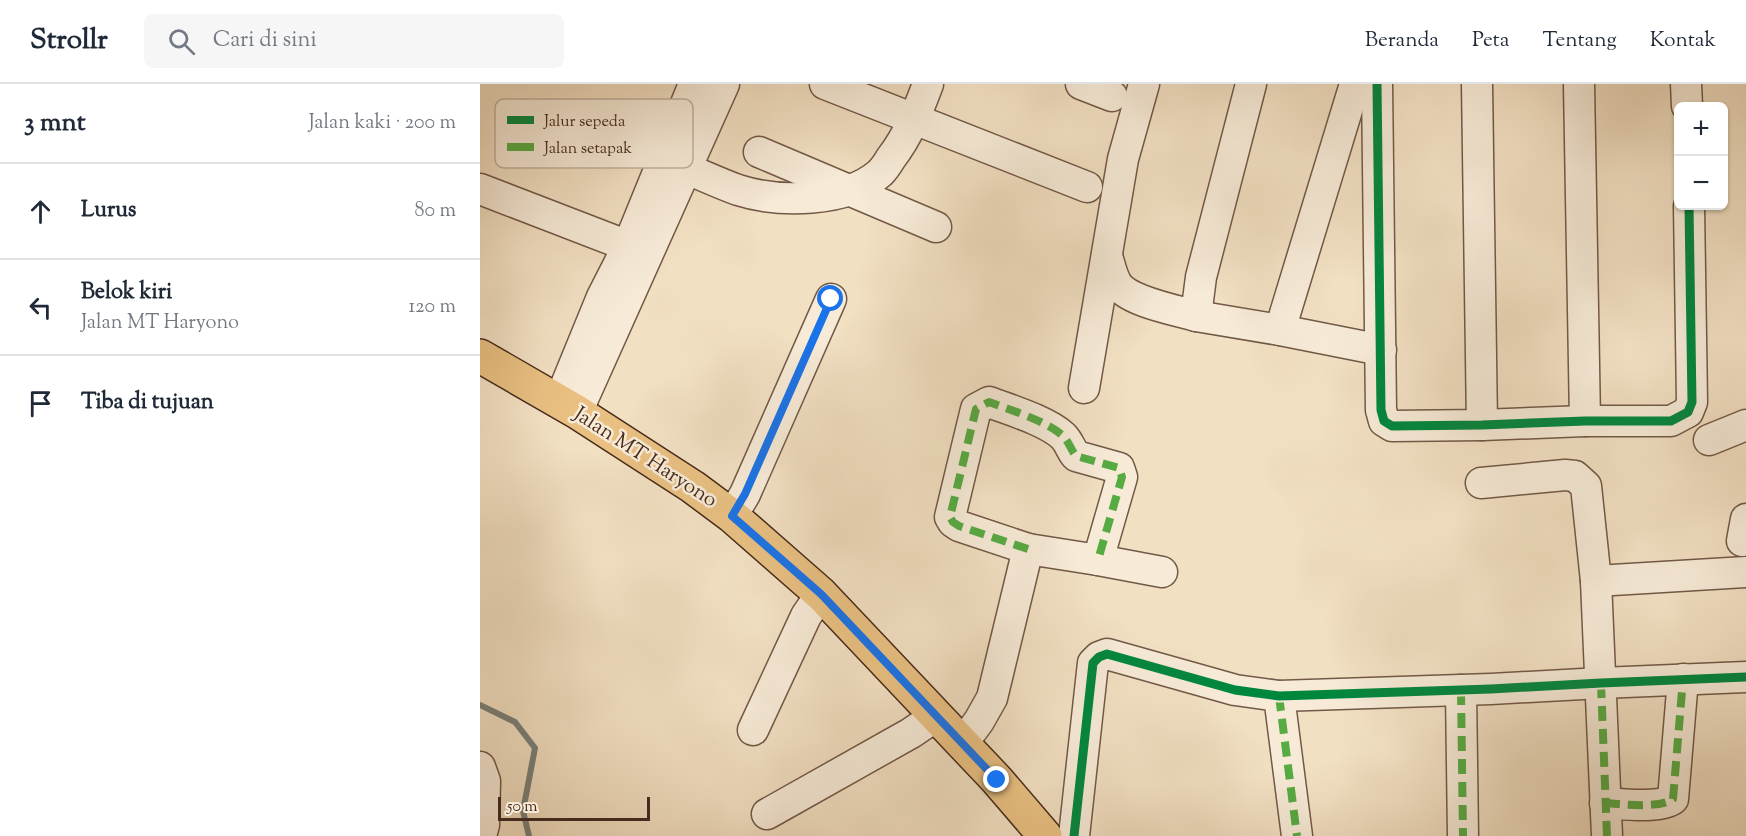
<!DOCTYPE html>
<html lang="id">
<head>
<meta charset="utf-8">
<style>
  :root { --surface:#fff; --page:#f6f6f7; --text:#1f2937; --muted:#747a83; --line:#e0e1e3 }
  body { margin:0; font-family:"Sorts Mill Goudy",serif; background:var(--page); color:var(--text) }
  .controls { position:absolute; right:18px; top:18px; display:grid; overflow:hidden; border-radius:9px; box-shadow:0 2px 4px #0004 }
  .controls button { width:54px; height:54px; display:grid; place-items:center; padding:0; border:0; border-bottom:2px solid var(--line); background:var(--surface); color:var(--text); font:30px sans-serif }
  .scale { position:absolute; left:18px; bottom:15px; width:152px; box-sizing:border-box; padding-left:6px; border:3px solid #472b1c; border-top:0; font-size:16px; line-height:21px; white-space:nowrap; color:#472b1c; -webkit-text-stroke:4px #f7ebd8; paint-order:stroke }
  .stop { position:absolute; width:18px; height:18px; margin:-14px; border:4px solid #1a73e8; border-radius:50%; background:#fff }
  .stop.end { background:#1a73e8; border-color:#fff; box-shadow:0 2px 6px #0008 }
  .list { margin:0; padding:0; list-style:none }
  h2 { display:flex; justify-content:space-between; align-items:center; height:78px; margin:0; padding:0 24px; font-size:26px }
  h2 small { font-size:20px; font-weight:400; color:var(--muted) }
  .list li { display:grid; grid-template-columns:39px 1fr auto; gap:18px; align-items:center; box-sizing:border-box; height:96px; padding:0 24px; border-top:2px solid var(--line) }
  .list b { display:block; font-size:22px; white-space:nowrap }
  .list p { margin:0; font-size:20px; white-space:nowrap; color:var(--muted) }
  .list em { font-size:20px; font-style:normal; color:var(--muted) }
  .icon { flex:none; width:33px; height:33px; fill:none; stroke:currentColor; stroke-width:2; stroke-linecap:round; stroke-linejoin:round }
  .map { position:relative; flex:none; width:1266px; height:752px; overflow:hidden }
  header { display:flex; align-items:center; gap:36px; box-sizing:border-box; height:84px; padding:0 30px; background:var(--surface); border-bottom:2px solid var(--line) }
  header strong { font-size:28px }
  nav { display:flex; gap:33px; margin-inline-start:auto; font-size:21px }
  .search { width:420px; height:54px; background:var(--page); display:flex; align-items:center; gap:15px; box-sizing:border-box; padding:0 21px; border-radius:9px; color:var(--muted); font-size:22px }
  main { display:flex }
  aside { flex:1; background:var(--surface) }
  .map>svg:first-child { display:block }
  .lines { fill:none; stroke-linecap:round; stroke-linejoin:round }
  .stream { stroke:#7a817b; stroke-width:6 }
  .minor-casing { stroke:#725846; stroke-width:33 }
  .major-casing { stroke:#472b1c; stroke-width:36 }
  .minor { stroke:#f7ebd8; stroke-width:30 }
  .major { stroke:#e9c082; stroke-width:33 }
  .quiet { stroke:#56ab43; stroke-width:8; stroke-dasharray:15 8; stroke-linecap:butt }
  .cycleway-casing { stroke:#f7ebd8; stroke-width:13 }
  .cycleway { stroke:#00873e; stroke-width:9 }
  .route { stroke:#1a73e8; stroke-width:8 }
  .labels { text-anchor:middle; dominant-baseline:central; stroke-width:5; stroke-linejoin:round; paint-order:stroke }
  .street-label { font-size:21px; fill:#472b1c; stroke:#f7ebd8 }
  .key { fill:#f7ebd8; stroke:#c2b1a0; stroke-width:1.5 }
  .key-label { font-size:16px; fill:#472b1c }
</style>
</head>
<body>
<header>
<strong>Strollr</strong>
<div class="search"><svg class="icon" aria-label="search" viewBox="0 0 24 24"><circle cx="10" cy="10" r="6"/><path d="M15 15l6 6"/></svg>Cari di sini</div>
<nav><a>Beranda</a><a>Peta</a><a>Tentang</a><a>Kontak</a></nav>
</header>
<main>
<aside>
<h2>3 mnt<small>Jalan kaki · 200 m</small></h2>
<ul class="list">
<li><svg class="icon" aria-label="ahead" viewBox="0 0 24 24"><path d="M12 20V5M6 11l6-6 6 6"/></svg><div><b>Lurus</b></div><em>80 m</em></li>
<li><svg class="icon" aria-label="left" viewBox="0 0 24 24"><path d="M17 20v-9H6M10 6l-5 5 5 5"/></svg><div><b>Belok kiri</b><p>Jalan MT Haryono</p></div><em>120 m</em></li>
<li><svg class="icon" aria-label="arrive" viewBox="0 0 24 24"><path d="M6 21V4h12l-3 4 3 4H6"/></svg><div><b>Tiba di tujuan</b></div></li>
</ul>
</aside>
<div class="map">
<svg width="1266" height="752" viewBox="0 0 1266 752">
  <rect width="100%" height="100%" fill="#f2e0c3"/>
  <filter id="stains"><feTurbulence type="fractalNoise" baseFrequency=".00333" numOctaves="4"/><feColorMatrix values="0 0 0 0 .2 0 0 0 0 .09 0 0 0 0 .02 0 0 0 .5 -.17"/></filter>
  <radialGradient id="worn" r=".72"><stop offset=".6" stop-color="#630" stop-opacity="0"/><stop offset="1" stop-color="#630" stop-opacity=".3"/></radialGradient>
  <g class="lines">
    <polyline class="stream" points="0,621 35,638 55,664 43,727 49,752"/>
    <defs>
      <g id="minor">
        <polyline points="345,0 607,103"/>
        <polyline points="601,0 632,12"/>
        <polyline points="897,0 901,326 904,337 912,342 1002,341 1105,337 1191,337 1208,328 1212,318 1209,122"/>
        <polyline points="997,0 1002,341"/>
        <polyline points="1099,0 1105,337"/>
        <polyline points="1206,0 1207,22"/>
        <polyline points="279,68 456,143"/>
        <path d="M 207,85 C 224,92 241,100 258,106 C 299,119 366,119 400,89 C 404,85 408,79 411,74 C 428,52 438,27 448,0"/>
        <polyline points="0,105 148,162"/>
        <path d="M 627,172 C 630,181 632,192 637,200 C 649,218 696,226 716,232 L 721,193 L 771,0"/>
        <polyline points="716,232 800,246 901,266"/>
        <polyline points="800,246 875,0"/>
        <polyline points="604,304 643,75 664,0"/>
        <polyline points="79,318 122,213 148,162 214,0"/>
        <polyline points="97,328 244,0"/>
        <polyline points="1229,356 1266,341"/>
        <polyline points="1001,399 1085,391 1095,392 1106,402 1116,497 1127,752"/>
        <polyline points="252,432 265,410 351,215"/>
        <polyline points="1262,457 1266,435"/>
        <path d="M 548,465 L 479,442 L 473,438 L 470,433 L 496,325 L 509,318 C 530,326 567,337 583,352 C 589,358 591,366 596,372 L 639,384 L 642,393 L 618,476"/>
        <polyline points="1116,497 1266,488"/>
        <polyline points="981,606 983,752"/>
        <polyline points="799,612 817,752"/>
        <polyline points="273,646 326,532 341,510"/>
        <polyline points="482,660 499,637 512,614 548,465 618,476 682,488"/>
        <polyline points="0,683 5,697 4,741 1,752"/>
        <path d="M 1125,719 C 1142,720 1179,725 1193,715 L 1203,595"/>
        <polyline points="287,730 431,649 456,632"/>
        <polyline points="594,752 613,579 619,573 627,570 755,606 799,612 1011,605 1121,599 1266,593"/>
      </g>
      <polyline id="major" points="0,272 97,328 213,403 252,432 341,510 517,696 565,752"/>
    </defs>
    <use href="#minor" class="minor-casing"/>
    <use href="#major" class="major-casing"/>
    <use href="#minor" class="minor"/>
    <use href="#major" class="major"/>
    <g class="quiet">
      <path d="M 548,465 L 479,442 L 473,438 L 470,433 L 496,325 L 509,318 C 530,326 567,337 583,352 C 589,358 591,366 596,372 L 639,384 L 642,393 L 618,476"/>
      <polyline points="1121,599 1127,752"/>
      <polyline points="981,606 983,752"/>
      <polyline points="799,612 817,752"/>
      <path d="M 1125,719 C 1142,720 1179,725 1193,715 L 1203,595"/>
    </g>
    <defs>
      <g id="cycleway">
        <polyline points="897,0 901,326 904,337 912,342 1002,341 1105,337 1191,337 1208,328 1212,318 1209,122"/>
        <polyline points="594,752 613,579 619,573 627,570 755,606 799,612 1011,605 1121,599 1266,593"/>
      </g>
    </defs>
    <use href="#cycleway" class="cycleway-casing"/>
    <use href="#cycleway" class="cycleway"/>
  </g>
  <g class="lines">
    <polyline class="route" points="351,215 265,410 252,432 341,510 517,696"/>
  </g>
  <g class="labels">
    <g class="street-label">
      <text transform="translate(165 374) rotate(33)">Jalan MT Haryono</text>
    </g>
  </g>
  <rect x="15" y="15" width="198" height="69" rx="9" class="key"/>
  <rect x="27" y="32" width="27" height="8" fill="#00873e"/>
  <rect x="27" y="59" width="27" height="8" fill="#56ab43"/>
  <g class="key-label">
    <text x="64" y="42">Jalur sepeda</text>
    <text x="64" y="69">Jalan setapak</text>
  </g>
  <rect width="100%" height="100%" filter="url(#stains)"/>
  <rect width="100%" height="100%" fill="url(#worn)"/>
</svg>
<div class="controls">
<button>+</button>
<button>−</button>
</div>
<div class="scale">50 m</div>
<div class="stop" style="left:351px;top:215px"></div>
<div class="stop end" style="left:517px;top:696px"></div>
</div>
</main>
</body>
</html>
